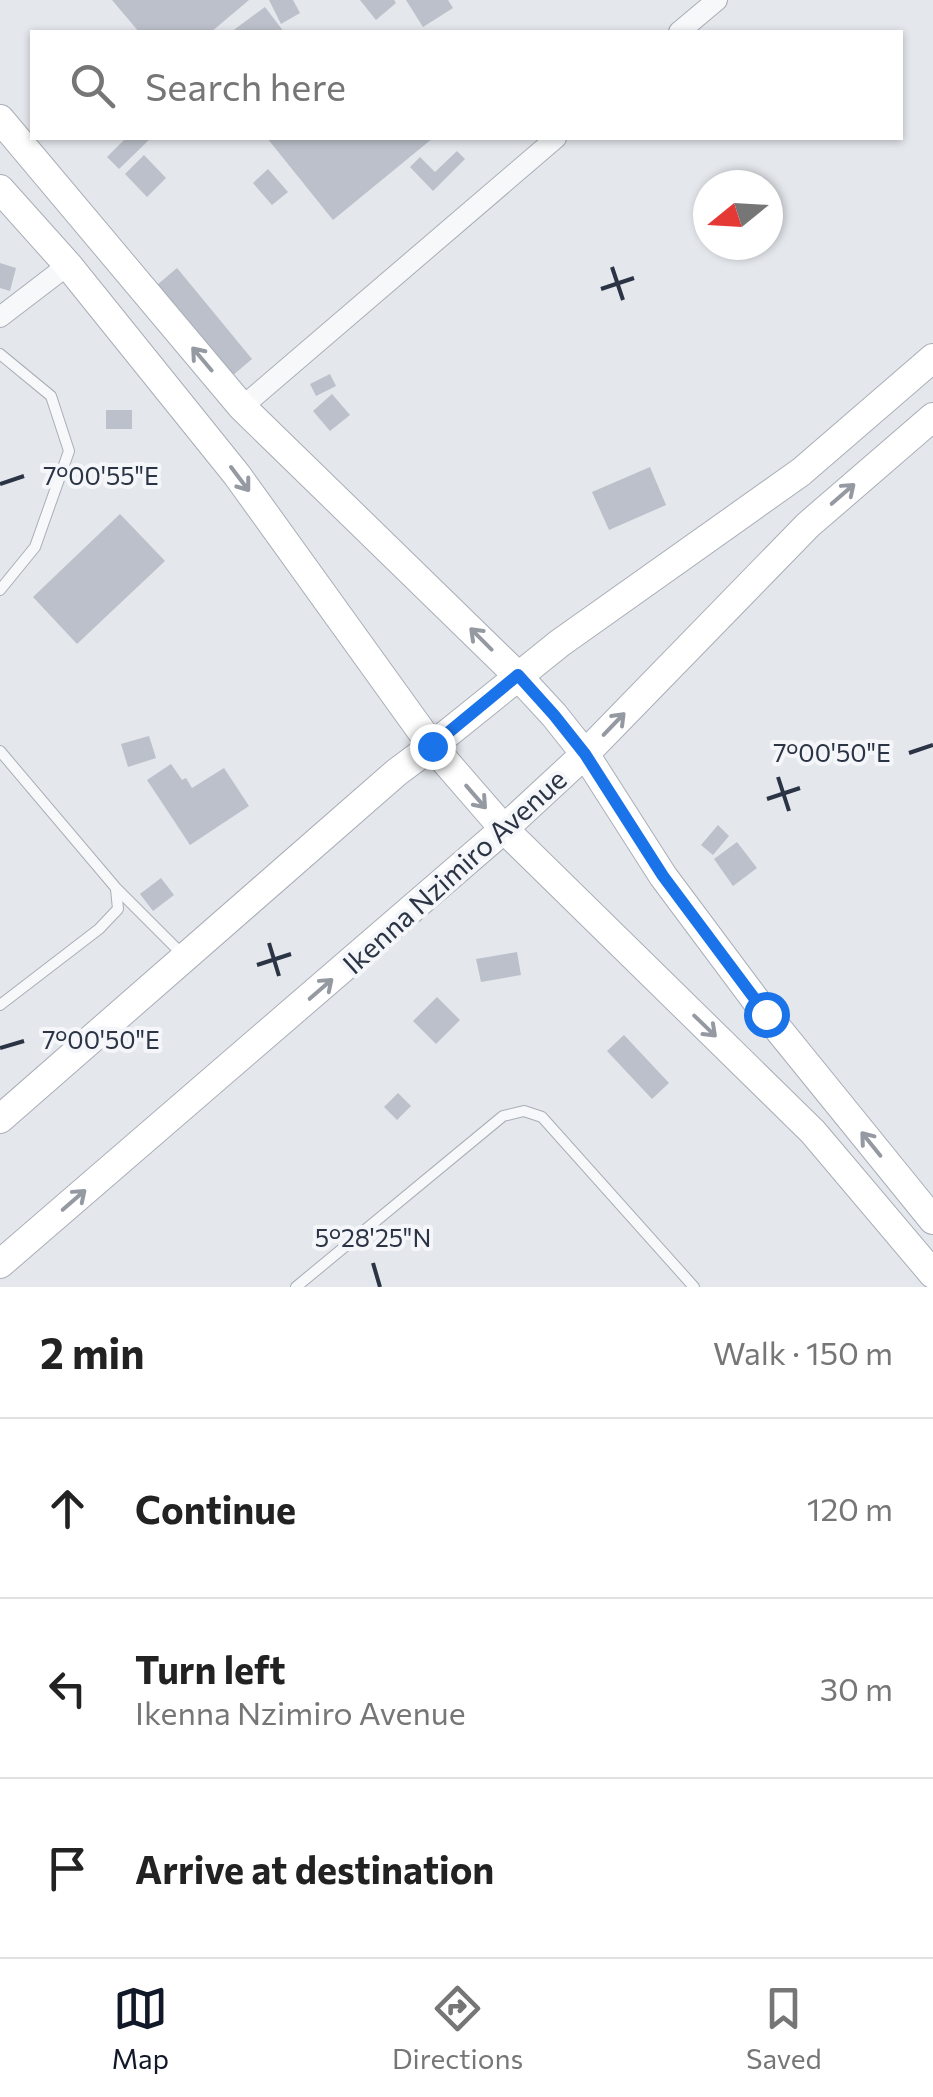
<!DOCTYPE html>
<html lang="en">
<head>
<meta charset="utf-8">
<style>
  :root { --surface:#fff; --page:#f2f2f2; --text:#222; --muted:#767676; --line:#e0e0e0; --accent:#111827 }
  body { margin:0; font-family:Commissioner,sans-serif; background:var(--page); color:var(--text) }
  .compass { position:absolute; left:693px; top:170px; width:90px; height:90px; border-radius:50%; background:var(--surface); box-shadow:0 2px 8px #0004; rotate:252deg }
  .stop { position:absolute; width:30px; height:30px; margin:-22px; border:8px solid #1a73e8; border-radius:50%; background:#fff }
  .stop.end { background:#1a73e8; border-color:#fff; box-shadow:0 2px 10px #0008 }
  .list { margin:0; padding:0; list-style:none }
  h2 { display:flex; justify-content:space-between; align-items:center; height:130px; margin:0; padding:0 40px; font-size:42px }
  h2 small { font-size:32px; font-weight:400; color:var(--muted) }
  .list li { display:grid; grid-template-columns:65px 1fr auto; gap:30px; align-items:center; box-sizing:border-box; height:180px; padding:0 40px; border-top:2px solid var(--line) }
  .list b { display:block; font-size:38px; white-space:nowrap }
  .list p { margin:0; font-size:32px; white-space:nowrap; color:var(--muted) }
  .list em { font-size:32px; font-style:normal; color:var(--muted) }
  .icon { flex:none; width:55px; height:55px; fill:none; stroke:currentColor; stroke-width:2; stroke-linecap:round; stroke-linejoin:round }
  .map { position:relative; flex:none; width:933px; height:1287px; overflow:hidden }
  .search { position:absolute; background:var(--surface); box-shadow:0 2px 8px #0004; left:30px; right:30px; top:30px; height:110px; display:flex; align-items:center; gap:25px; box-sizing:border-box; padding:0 35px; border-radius:0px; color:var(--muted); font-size:38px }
  .sheet { height:670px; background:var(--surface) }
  nav { display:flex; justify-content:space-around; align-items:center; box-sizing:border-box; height:140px; border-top:2px solid var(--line); background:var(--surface); font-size:28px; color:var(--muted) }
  nav a { display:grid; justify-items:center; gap:5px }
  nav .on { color:var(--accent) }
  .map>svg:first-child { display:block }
  .building { fill:#bbc0ca }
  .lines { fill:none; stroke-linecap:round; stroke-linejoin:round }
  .lane-casing { stroke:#a9aeb7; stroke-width:12 }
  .street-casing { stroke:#a9aeb7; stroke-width:22 }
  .secondary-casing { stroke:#a9aeb7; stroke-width:30 }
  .lane { stroke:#f7f8fa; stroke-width:10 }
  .street { stroke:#f7f8fa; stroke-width:20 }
  .secondary { stroke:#fff; stroke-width:28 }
  .oneway { stroke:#959aa2 }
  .route { stroke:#1a73e8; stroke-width:12 }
  .ticks { fill:none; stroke:#2b3445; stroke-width:4 }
  .labels { text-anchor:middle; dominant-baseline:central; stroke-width:8; stroke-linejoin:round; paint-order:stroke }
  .street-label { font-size:28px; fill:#2b3445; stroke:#f4f6f9 }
  .ticks-label { font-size:25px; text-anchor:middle; fill:#2b3445; stroke:#f4f6f9; stroke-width:8; stroke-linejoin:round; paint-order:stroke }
</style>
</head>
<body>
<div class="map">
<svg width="933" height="1287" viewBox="0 0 933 1287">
  <rect width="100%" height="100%" fill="#e4e7ec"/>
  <g class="building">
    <polygon points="112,0 249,0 211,32 139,32"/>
    <polygon points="269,0 293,0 300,13 281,24"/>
    <polygon points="360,0 394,0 396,3 376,20"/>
    <polygon points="406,0 448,0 453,8 423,27"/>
    <polygon points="265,7 284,32 231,32"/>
    <polygon points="126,138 151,138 119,169 107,157"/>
    <polygon points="267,138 351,138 353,140 356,138 433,138 333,220"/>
    <polygon points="457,151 465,159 433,191 410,167 420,157 435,172"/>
    <polygon points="144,155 166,178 147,197 125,174"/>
    <polygon points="268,169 288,192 272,205 253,183"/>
    <polygon points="0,263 16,268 10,291 0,288"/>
    <polygon points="177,268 252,359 232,376 157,285"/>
    <polygon points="330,374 336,386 316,396 310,384"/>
    <polygon points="332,394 350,415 330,431 313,411"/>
    <rect x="106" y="410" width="26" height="19"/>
    <polygon points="650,467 666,505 609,530 592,492"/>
    <polygon points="120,514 165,561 77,644 33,597"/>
    <polygon points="149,736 156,758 128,767 121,744"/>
    <polygon points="171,764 182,780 186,778 192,788 224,768 249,806 190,845 147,780"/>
    <polygon points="718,825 729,836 713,855 701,845"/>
    <polygon points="737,842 757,868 733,886 714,859"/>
    <polygon points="161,878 174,895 153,911 140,894"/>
    <polygon points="517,952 521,975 481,982 476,959"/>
    <polygon points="437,997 460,1020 436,1044 413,1021"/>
    <polygon points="624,1035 669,1083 652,1099 607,1051"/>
    <polygon points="398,1093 411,1106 397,1120 384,1107"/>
  </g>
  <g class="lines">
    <defs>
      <g id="lane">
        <polyline points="0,354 51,396 69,451 35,547 0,590"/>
        <polyline points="0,751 116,888 183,955"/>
        <polyline points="0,1005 99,929 118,909 116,889"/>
        <polyline points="296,1287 503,1116 524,1111 542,1117 694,1287"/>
      </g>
      <g id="street">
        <polyline points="679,32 717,0"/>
        <polyline points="0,317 68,265"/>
        <polyline points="242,407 556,138"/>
      </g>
      <g id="secondary">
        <polyline points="0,119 242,407 517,675 554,715 585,754 663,876 766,1014 933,1220"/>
        <polyline points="0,189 68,265 237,475 432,746 504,829 813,1132 933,1274"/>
        <polyline points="0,1119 397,772 432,746 560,643 801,472 933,358"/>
        <polyline points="0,1264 504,829 585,754 808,525 933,417"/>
      </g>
    </defs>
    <use href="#lane" class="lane-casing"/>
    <use href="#street" class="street-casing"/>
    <use href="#secondary" class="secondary-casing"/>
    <use href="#lane" class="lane"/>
    <use href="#street" class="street"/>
    <use href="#secondary" class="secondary"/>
  </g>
  <defs><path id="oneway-shaft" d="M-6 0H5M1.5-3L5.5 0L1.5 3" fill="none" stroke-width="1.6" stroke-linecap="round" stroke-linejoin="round" transform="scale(2.5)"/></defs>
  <g class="oneway">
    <use href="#oneway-shaft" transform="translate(202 359) rotate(-130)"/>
    <use href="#oneway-shaft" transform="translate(240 479) rotate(53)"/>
    <use href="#oneway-shaft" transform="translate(843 494) rotate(-41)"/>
    <use href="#oneway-shaft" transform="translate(481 639) rotate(-135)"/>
    <use href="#oneway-shaft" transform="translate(614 724) rotate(-46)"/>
    <use href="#oneway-shaft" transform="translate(476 797) rotate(49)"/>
    <use href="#oneway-shaft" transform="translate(321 989) rotate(-41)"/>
    <use href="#oneway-shaft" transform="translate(705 1026) rotate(44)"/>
    <use href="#oneway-shaft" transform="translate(871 1144) rotate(-129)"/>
    <use href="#oneway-shaft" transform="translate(74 1200) rotate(-41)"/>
  </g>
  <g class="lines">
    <polyline class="route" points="432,746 518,675 554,715 585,754 663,876 766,1014"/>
  </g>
  <path class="ticks" d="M 612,267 L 623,300M 601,289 L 634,278M 0,484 L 24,476M 909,753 L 933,745M 778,777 L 789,811M 767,799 L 800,788M 269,943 L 279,976M 257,965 L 291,954M 0,1048 L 24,1041M 373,1263 L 380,1287"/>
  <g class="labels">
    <g class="street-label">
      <text transform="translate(454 871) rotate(-42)">Ikenna Nzimiro Avenue</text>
    </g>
  </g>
  <g class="ticks-label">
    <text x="101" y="485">7°00'55"E</text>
    <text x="832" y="762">7°00'50"E</text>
    <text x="101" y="1049">7°00'50"E</text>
    <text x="373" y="1247">5°28'25"N</text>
  </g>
</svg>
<svg class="compass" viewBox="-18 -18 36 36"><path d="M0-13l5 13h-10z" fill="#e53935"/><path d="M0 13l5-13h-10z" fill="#767676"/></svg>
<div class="stop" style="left:766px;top:1014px"></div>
<div class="stop end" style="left:432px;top:746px"></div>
<div class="search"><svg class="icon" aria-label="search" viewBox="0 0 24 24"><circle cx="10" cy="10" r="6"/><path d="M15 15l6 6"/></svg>Search here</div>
</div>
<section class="sheet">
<h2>2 min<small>Walk · 150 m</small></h2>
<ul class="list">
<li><svg class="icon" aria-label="ahead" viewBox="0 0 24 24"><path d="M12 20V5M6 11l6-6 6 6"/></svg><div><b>Continue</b></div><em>120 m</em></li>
<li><svg class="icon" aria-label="left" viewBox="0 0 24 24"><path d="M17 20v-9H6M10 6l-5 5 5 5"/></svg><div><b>Turn left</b><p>Ikenna Nzimiro Avenue</p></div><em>30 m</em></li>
<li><svg class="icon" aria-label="arrive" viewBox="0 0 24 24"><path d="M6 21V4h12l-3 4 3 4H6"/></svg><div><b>Arrive at destination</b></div></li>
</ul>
</section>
<nav>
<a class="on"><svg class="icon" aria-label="map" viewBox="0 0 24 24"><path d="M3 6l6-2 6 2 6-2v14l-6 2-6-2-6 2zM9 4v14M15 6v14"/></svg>Map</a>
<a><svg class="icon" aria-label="directions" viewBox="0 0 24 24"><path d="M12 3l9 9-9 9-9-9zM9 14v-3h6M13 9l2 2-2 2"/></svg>Directions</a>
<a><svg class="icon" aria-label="saved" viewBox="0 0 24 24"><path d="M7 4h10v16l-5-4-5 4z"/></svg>Saved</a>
</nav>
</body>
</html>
